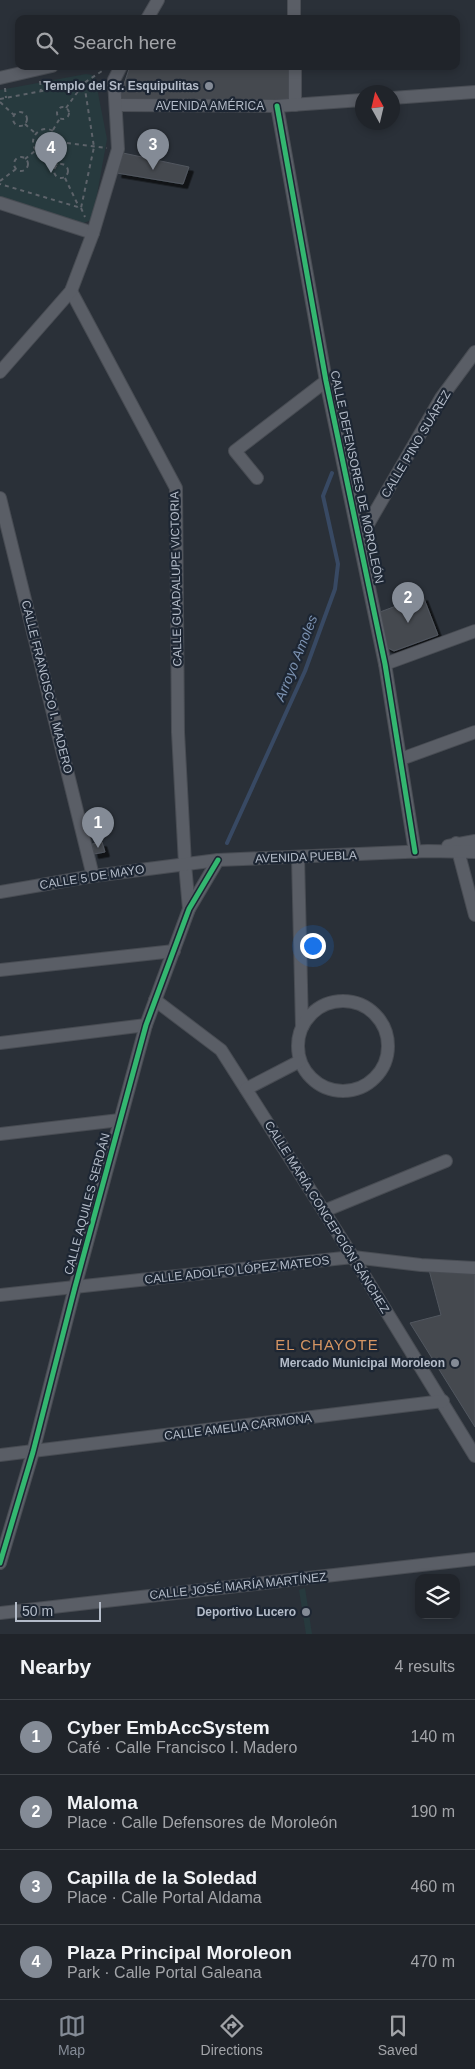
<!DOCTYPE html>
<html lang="en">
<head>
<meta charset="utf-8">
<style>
  :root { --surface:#20242a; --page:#282c32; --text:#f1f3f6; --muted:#a2a4a8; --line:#3d4147; --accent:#848b96 }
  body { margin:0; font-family:Helvetica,sans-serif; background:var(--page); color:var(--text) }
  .controls { position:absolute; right:15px; bottom:15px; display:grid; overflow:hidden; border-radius:10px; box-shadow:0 2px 8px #0003 }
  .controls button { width:45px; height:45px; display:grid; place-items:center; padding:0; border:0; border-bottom:1px solid var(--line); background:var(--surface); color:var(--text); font:25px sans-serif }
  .compass { position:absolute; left:355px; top:85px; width:45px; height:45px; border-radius:50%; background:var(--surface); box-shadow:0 2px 8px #0003; rotate:352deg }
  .scale { position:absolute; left:15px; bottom:12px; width:86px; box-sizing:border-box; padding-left:5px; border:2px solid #b4bcc9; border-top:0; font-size:14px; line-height:18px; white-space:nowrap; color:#b4bcc9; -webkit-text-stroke:4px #1d2633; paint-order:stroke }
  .you { position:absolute; left:312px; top:945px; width:18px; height:18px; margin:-12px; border:4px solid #fff; border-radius:50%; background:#1a73e8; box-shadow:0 0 0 8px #1a73e833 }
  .badge { display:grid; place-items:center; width:32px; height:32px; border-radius:50%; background:var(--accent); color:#fff; font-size:16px; font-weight:700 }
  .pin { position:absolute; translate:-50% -41px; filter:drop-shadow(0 1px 2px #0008) }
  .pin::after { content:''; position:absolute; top:26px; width:18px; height:15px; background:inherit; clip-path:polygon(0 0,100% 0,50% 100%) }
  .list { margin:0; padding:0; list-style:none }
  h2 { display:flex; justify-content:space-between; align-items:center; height:65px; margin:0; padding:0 20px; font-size:21px }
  h2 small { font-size:16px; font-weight:400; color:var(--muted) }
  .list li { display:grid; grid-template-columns:32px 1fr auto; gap:15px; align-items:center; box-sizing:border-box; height:75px; padding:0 20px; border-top:1px solid var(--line) }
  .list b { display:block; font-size:19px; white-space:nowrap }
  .list p { margin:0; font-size:16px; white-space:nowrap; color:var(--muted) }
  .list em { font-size:16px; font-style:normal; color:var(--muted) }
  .icon { flex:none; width:28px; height:28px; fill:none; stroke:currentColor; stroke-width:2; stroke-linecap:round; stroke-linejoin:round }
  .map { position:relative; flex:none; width:475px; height:1634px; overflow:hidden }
  .search { position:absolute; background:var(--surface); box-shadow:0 2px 8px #0003; left:15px; right:15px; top:15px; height:55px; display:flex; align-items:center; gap:12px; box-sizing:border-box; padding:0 18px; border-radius:10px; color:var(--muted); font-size:19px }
  .sheet { height:365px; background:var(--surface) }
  nav { display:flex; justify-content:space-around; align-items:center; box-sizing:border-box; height:70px; border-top:1px solid var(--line); background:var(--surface); font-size:14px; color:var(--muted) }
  nav a { display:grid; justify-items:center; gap:2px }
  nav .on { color:var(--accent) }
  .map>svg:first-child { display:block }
  .green { fill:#273a3e }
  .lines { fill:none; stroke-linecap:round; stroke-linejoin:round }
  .stream { stroke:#384963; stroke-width:4 }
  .building { fill:#444950; stroke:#52575f; filter:url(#shadow) }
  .minor-casing { stroke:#484c53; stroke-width:14 }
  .path { stroke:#5d636a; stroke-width:2; stroke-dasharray:4 4; stroke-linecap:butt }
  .minor { stroke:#5a5e66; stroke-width:12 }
  .cycleway-casing { stroke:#1d2633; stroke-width:8 }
  .cycleway { stroke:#33b770; stroke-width:5 }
  .poi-dot { fill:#848b96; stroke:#1d2633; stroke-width:2 }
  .labels { text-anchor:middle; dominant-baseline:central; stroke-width:4.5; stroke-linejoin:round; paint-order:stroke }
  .poi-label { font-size:12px; font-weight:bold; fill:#b4bcc9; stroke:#1d2633; text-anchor:end }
  .street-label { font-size:12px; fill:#b4bcc9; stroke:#1d2633 }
  .water-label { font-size:14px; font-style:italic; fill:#7c92b1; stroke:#1d2633 }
  .quarter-label { font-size:15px; letter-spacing:1px; fill:#d59563; stroke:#1d2633 }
</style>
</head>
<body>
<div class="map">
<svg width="475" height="1634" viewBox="0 0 475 1634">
  <defs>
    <filter id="shadow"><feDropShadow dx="4.5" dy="4.5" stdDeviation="0" flood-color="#0009"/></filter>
  </defs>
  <rect width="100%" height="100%" fill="#2a3038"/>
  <g class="green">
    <polygon points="86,74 92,75 95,78 107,139 93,217 89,221 78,225 0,200 0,90"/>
    <polygon points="305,1588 312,1634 306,1634 299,1590"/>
  </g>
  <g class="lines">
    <polyline class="stream" points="227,843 305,671 335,589 338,564 323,496 332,473"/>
  </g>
  <g class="building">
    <polygon points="130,66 295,66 295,105 117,105"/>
    <polygon points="123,153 189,167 183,184 117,173"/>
    <polygon points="423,596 438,635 394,651 386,647 380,612"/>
    <polygon points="102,842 105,852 94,854 92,844"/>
    <polygon points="429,1270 475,1273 475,1427 410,1323 441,1315"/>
  </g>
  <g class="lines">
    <defs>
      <g id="minor">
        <polyline points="294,0 294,19"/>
        <polyline points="147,19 158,0"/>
        <polyline points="295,66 295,105"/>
        <polyline points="0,78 52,66"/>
        <polyline points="392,98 475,92"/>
        <polyline points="117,105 277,106 362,100"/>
        <polyline points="277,106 326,381 385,664 415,852"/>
        <polyline points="0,203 93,233"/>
        <polyline points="71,291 176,488 178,732 185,864 189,909"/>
        <polyline points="0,372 71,291 93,233 118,149 114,80 121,66"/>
        <polyline points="257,478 235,451 326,381"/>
        <polyline points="0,498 93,876"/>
        <polyline points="360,538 441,398 475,352"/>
        <polyline points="385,664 475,631"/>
        <polyline points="401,759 475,732"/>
        <polyline points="456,843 475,915"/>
        <polyline points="448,846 475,841"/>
        <polyline points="298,857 302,1027"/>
        <polyline points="0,892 93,876 218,860 428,851 475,852"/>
        <polyline points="0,970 174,951"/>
        <polyline points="155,1000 221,1050 353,1257 475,1456"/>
        <circle cx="343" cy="1046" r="45"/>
        <polyline points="0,1043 146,1025"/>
        <polyline points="246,1089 300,1061"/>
        <polyline points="0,1134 120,1120"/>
        <polyline points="324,1211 446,1161"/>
        <polyline points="0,1295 353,1257 421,1265 475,1268"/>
        <polyline points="0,1455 443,1401"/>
        <polyline points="0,1563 33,1452 75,1287 146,1025 189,909 218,860"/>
        <polyline points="0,1613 475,1559"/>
      </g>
    </defs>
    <use href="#minor" class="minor-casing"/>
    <g class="path">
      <polyline points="40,81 41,91"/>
      <polyline points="5,88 6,98"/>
      <polyline points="0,99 84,83 94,147 81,208 0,184"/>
      <polyline points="0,102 14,115"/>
      <circle cx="63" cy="113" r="6"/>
      <polyline points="66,108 84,83 105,69"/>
      <circle cx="20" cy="119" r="7"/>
      <polyline points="25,124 36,134"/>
      <circle cx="46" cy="142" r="13"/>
      <polyline points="53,130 60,118"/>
      <polyline points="59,142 107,148"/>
      <polyline points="52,154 57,165"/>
      <circle cx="21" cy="164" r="7"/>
      <polyline points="25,159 36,150"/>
      <circle cx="61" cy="171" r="7"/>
      <polyline points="65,178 79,207"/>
      <polyline points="0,181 16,169"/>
      <polyline points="81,208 85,217"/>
    </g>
    <use href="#minor" class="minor"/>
    <defs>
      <g id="cycleway">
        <polyline points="277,106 326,381 385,664 415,852"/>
        <polyline points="0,1563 33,1452 75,1287 146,1025 189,909 218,860"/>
      </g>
    </defs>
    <use href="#cycleway" class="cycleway-casing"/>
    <use href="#cycleway" class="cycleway"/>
  </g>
  <g class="poi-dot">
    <circle cx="209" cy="86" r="5"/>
    <circle cx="455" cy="1363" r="5"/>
    <circle cx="306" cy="1612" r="5"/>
  </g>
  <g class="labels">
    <g class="poi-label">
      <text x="199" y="86">Templo del Sr. Esquipulitas</text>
      <text x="445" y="1363">Mercado Municipal Moroleon</text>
      <text x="296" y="1612">Deportivo Lucero</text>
    </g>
    <g class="street-label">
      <text x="210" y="106">AVENIDA AMÉRICA</text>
      <text transform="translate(416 444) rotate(-59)">CALLE PINO SUÁREZ</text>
      <text transform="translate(357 477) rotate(78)">CALLE DEFENSORES DE MOROLEÓN</text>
      <text transform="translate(176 579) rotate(-91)">CALLE GUADALUPE VICTORIA</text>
      <text transform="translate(47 687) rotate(76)">CALLE FRANCISCO I. MADERO</text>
      <text transform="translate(306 857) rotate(-2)">AVENIDA PUEBLA</text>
      <text transform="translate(92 877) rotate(-9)">CALLE 5 DE MAYO</text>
      <text transform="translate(87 1204) rotate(-75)">CALLE AQUILES SERDÁN</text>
      <text transform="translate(327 1217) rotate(58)">CALLE MARÍA CONCEPCIÓN SÁNCHEZ</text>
      <text transform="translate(237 1270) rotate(-6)">CALLE ADOLFO LÓPEZ MATEOS</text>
      <text transform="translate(238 1427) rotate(-7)">CALLE AMELIA CARMONA</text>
      <text transform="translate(238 1586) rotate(-6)">CALLE JOSÉ MARÍA MARTÍNEZ</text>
    </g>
    <g class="water-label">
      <text transform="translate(296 658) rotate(-68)">Arroyo Amoles</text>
    </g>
    <g class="quarter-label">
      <text x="327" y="1344">EL CHAYOTE</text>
    </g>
  </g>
</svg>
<div class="controls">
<button><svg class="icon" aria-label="layers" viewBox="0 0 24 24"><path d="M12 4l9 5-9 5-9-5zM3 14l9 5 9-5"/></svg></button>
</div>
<svg class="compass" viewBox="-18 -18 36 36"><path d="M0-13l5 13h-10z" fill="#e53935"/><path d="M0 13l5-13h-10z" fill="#a2a4a8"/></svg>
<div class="scale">50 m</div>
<div class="you"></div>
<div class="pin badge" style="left:98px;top:848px">1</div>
<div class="pin badge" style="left:408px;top:623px">2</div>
<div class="pin badge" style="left:153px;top:170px">3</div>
<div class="pin badge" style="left:51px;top:173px">4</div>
<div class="search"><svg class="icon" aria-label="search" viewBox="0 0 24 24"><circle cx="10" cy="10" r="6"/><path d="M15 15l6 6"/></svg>Search here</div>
</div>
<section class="sheet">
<h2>Nearby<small>4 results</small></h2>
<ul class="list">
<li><span class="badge">1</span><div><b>Cyber EmbAccSystem</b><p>Café · Calle Francisco I. Madero</p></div><em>140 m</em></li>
<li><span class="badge">2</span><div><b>Maloma</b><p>Place · Calle Defensores de Moroleón</p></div><em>190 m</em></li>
<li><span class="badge">3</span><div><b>Capilla de la Soledad</b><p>Place · Calle Portal Aldama</p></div><em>460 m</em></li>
<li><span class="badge">4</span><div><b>Plaza Principal Moroleon</b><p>Park · Calle Portal Galeana</p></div><em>470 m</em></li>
</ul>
</section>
<nav>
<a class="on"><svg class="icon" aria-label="map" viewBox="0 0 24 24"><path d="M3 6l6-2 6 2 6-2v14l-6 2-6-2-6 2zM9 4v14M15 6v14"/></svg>Map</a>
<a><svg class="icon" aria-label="directions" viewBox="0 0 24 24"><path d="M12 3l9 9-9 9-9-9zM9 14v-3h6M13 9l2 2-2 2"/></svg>Directions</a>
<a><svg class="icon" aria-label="saved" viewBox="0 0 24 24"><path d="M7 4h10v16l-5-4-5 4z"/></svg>Saved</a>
</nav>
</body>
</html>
